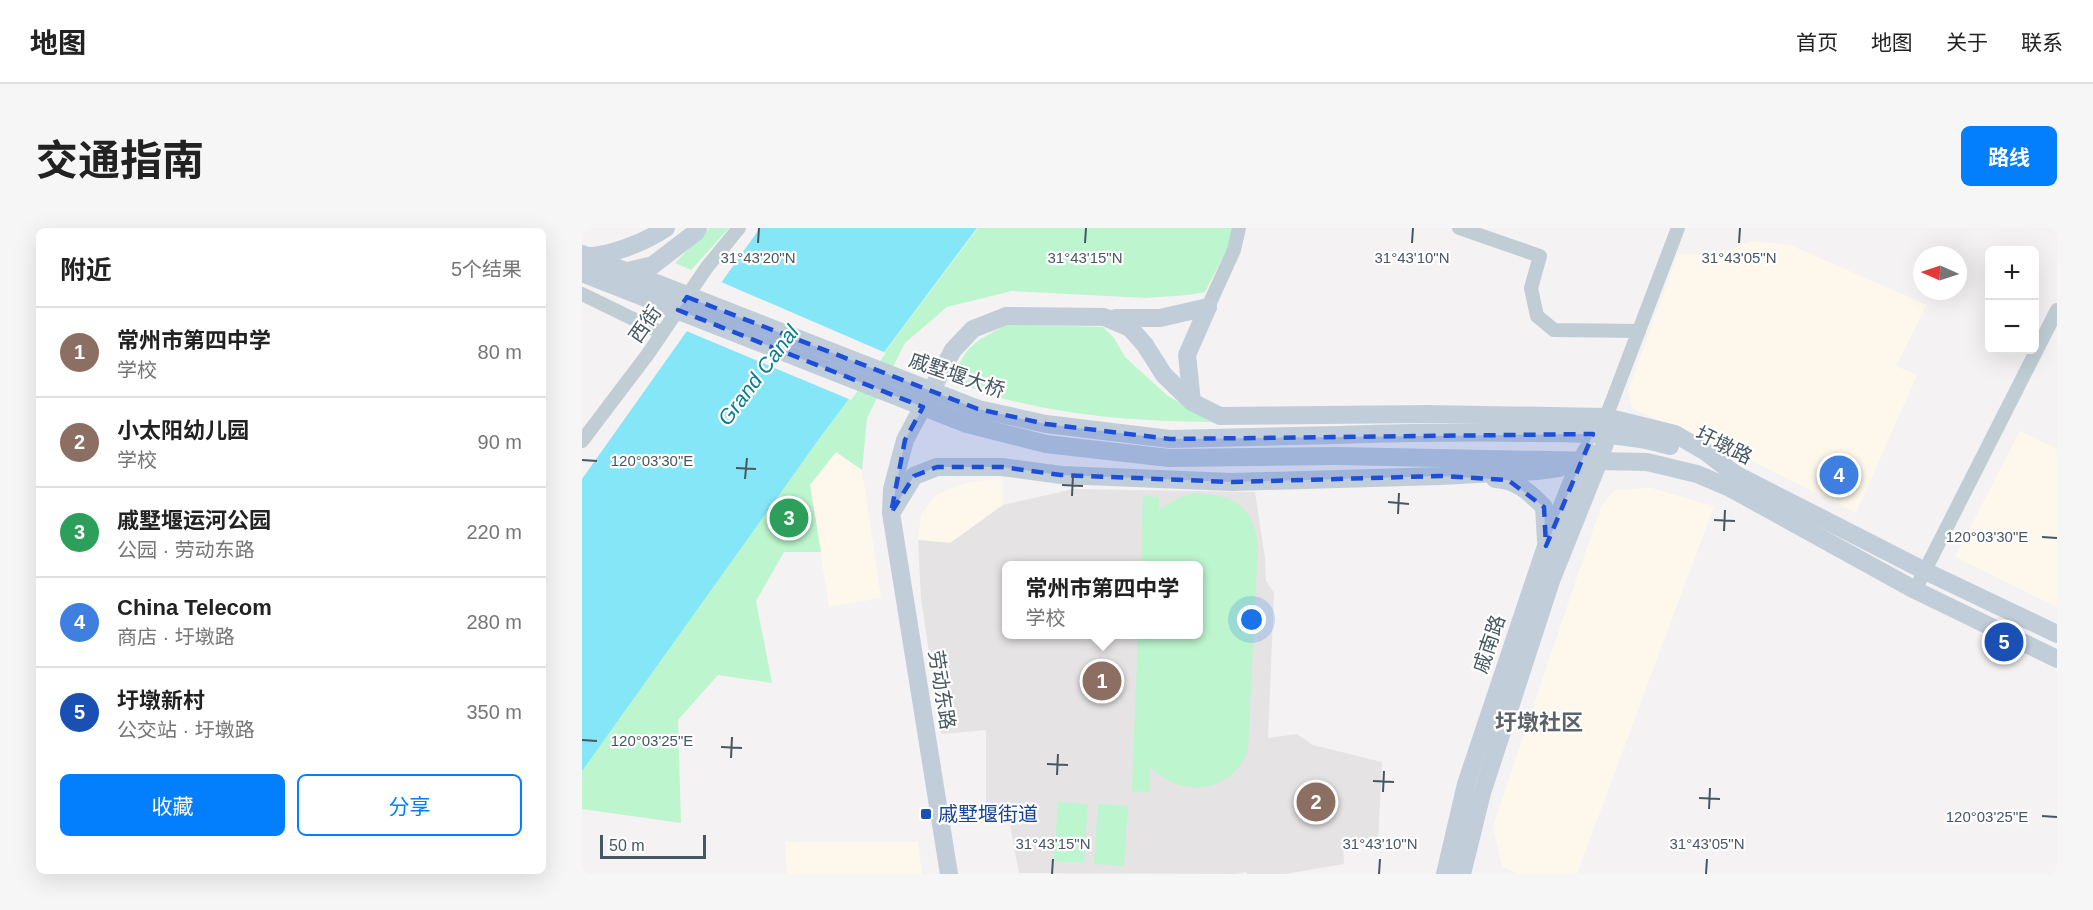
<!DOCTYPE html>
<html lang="zh">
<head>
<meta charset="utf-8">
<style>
  :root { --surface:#fff; --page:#f6f6f6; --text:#222; --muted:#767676; --line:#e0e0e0; --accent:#037efc }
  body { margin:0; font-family:Arial,"Noto Sans SC",sans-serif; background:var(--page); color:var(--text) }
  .controls { position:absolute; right:18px; top:18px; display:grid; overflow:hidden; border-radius:9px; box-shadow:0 6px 24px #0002 }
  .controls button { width:54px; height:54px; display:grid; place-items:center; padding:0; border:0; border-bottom:2px solid var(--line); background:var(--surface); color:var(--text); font:30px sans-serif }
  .compass { position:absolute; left:1331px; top:18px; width:54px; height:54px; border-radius:50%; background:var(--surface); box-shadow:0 6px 24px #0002; rotate:273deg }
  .scale { position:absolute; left:18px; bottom:15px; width:106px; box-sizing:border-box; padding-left:6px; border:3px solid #475762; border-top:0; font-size:16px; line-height:21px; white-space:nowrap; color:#475762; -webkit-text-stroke:4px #fff; paint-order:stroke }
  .you { position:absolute; left:670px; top:392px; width:21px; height:21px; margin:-15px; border:4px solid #fff; border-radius:50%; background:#1a73e8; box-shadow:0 0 0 9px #1a73e833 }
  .badge { display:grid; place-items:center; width:39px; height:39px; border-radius:50%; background:var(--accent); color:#fff; font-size:20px; font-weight:700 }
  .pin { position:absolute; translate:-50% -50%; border:3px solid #fff; box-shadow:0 2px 6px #0006 }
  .popup { position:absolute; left:420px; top:333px; width:201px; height:78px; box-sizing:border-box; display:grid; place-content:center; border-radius:9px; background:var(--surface); filter:drop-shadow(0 2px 4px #0005); font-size:20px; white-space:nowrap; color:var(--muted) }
  .popup b { font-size:22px; color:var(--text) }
  .popup::after { content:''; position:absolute; left:50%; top:100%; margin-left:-12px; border:12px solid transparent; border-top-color:var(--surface) }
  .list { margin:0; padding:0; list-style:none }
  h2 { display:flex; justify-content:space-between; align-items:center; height:78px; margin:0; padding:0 24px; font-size:26px }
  h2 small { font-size:20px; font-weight:400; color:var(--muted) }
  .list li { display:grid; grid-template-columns:39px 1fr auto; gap:18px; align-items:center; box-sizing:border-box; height:90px; padding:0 24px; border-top:2px solid var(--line) }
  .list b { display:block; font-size:22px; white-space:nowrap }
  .list p { margin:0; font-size:20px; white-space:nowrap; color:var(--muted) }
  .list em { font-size:20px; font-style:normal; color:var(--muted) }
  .actions { display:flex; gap:12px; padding:18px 24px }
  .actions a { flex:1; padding:14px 0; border:2px solid var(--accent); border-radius:9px; text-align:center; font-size:21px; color:var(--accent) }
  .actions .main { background:var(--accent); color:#fff }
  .map { position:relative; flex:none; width:1475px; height:646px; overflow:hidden; border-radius:9px }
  header { display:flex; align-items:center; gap:36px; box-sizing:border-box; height:84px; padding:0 30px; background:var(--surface); border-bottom:2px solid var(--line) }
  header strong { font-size:28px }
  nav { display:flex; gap:33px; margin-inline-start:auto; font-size:21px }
  .intro { display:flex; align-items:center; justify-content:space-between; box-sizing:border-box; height:144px; padding:0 36px }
  h1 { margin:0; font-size:42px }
  .button { padding:15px 27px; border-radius:9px; background:var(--accent); color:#fff; font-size:21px; font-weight:700 }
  main { display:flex; gap:36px; padding:0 36px }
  aside { flex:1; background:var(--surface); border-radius:9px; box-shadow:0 6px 24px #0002 }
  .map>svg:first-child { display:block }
  .commercial { fill:#fef8ec }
  .education { fill:#e5e3e4; fill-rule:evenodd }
  .green { fill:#bdf5cf }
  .water { fill:#85e6f7 }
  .pier { fill:#f4f2f2 }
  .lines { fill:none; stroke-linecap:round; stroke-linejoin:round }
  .street { stroke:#c1cdd5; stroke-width:14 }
  .secondary { stroke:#c1ceda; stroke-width:18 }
  .secondary-bridge { stroke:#c1ceda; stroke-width:18 }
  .marked { fill:#1d4ed8; fill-opacity:0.2; stroke:#1d4ed8; stroke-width:4.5; stroke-dasharray:12 8; stroke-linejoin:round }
  .ticks { fill:none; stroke:#475762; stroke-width:2 }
  .transit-dot { fill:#1a4fb4; stroke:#fff; stroke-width:2 }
  .labels { text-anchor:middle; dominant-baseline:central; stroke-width:4.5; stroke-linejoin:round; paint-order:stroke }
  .street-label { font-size:20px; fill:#475762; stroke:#fff }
  .transit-label { font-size:20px; fill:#164399; stroke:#fff; text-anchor:start }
  .water-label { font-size:21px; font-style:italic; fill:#047c91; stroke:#fff }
  .quarter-label { font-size:22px; font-weight:bold; fill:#5d6268; stroke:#fff }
  .ticks-label { font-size:15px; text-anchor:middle; fill:#475762; stroke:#fff; stroke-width:4.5; stroke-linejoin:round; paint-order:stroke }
</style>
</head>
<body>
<header>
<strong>地图</strong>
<nav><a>首页</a><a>地图</a><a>关于</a><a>联系</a></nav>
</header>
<div class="intro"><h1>交通指南</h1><a class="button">路线</a></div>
<main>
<aside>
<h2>附近<small>5个结果</small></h2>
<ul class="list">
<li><span class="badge" style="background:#8d6e63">1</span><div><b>常州市第四中学</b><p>学校</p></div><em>80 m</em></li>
<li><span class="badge" style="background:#8d6e63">2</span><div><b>小太阳幼儿园</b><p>学校</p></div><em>90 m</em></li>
<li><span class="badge" style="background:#2e9e5b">3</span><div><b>戚墅堰运河公园</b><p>公园 · 劳动东路</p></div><em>220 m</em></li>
<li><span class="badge" style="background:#3f7fe0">4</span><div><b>China Telecom</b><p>商店 · 圩墩路</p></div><em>280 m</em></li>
<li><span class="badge" style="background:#1a4fb4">5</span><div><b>圩墩新村</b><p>公交站 · 圩墩路</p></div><em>350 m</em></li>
</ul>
<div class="actions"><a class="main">收藏</a><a>分享</a></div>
</aside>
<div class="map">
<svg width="1475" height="646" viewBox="0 0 1475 646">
  <rect width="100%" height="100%" fill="#f4f2f2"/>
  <g class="commercial">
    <polygon points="1170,13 1208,17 1345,77 1314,138 1335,147 1274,285 1178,237 1050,180 1046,163 1096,26 1137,26"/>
    <polygon points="1438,203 1475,221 1475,379 1373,329"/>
    <polygon points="254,224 280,242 299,370 247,379 228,257"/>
    <polygon points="420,250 421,277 368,315 336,312 339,286 354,267 383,255"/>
    <polygon points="1069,260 1132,278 995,646 935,646 920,638 911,598 1019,278 1033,262"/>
    <polygon points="203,614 336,614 340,646 205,646"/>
  </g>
  <path class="education" d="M 491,261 L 673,264 L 683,330 L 684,353 L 692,365 L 686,510 L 715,506 L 731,517 L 800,534 L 796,615 L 761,614 L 762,636 L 703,646 L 665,646 L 664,644 L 654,646 L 437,645 L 426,586 L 404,589 L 404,502 L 359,506 L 339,370 L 336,312 L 368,315 L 421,277 ZM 424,338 L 616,338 L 616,406 L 424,406 Z"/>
  <g class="green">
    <polygon points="127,0 147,0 109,42 93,35"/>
    <polygon points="396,0 650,0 648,15 623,64 606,67 563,70 430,63 365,79 323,115 285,190 280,242 254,224 228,257 239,324 202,324 174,373 190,455 136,447 96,492 99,595 0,581 0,543 2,539 237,211"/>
    <path d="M 426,96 L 521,99 L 532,110 L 543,129 L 586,168 L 630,194 C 559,193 497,189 427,172 C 408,168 389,159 370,152 C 385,115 393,114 426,96 Z"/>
    <path d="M 613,265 C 652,268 670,276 676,317 L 666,522 C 650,566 599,571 568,539 L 567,564 L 550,563 L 556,407 L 616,406 L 616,338 L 559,337 L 561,268 L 577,269 L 577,282 L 598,269 Z"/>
    <polygon points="476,574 506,576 502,635 472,633"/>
    <polygon points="516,576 546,578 542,638 512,636"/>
  </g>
  <polygon class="water" points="178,0 395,0 237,211 0,543 0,251"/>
  <polygon class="pier" points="137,53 304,125 269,172 102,102"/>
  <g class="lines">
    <g class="street">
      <polyline points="877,0 958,28 949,60 955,88 972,102 1057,103"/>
      <polyline points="0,66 80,105"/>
      <polyline points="626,79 652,22 657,0"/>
      <polyline points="1024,189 1096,0"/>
      <polyline points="0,213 66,126 125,39 157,0"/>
      <polyline points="1333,362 1475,82"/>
    </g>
    <g class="secondary">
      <path d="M 0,28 C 24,30 64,14 84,0"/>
      <polyline points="37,45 71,37 114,4 116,0"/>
      <polyline points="533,90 578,90 626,79"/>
      <polyline points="610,174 605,127 626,79"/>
      <path d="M 756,207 C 821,205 886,204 950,205 C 997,205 1043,205 1088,218"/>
      <polyline points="755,228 1065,234 1115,246 1148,260 1333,362 1475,431"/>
      <polyline points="1149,244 1343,343 1475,406"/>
      <path d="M 913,251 C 935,252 947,264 962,279 L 964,313"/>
      <polyline points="310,284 332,248 355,239 420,239 479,247 650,254 859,248 955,243 977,240"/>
      <polyline points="367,646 309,285 310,261 323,212 371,122 391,101 424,88 522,89 548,100 563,117 582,147 610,174 638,188 846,186 1024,189 1093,206 1124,224 1158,250"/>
      <polyline points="863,646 884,556 964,318 996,238 1005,222"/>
      <polyline points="880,646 900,565 969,353 1017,233 1026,206 1025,196"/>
    </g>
    <g class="secondary-bridge">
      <polyline points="0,26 396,181 464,196 588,211 756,207"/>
      <polyline points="0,45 385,196 464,216 587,230 755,228"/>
    </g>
  </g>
  <path class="marked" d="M 105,69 L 396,181 L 464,196 L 588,211 L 1011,206 L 964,318 L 962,279 L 926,252 L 859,248 L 650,254 L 479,247 L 420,239 L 355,239 L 332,248 L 309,285 L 323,212 L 341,179 L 96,82 Z"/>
  <path class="ticks" d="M 176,15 L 177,0M 503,15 L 504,0M 830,15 L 831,0M 1157,15 L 1158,0M 0,232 L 15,233M 154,240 L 174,241M 163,251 L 165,230M 480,257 L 501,258M 490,268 L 491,247M 806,274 L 827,276M 816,286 L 817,265M 1132,292 L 1153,293M 1142,303 L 1143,282M 1460,309 L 1475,310M 0,512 L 15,513M 139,519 L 160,520M 149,530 L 150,509M 465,536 L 486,537M 475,547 L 476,526M 791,553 L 812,554M 801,564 L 802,543M 1117,570 L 1138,571M 1127,581 L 1128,560M 1460,588 L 1475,589M 470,646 L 471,631M 797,646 L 798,631M 1124,646 L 1125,631"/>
  <rect class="transit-dot" x="338" y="580" width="12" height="12" rx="3"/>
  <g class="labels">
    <g class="street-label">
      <text transform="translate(63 96) rotate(-55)">西街</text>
      <text transform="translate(375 147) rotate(19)">戚墅堰大桥</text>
      <text transform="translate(1142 217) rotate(26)">圩墩路</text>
      <text transform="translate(907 416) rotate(-71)">戚南路</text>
      <text transform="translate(360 462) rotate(81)">劳动东路</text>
    </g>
    <g class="transit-label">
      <text x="356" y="586">戚墅堰街道</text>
    </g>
    <g class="water-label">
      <text transform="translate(176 147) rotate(-53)">Grand Canal</text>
    </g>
    <g class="quarter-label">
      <text x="957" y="494">圩墩社区</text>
    </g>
  </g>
  <g class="ticks-label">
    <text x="176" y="35">31°43'20"N</text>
    <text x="503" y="35">31°43'15"N</text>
    <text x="830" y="35">31°43'10"N</text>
    <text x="1157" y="35">31°43'05"N</text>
    <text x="70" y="238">120°03'30"E</text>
    <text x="1405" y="314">120°03'30"E</text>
    <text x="70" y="518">120°03'25"E</text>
    <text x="1405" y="594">120°03'25"E</text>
    <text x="471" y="621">31°43'15"N</text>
    <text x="798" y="621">31°43'10"N</text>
    <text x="1125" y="621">31°43'05"N</text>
  </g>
</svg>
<div class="controls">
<button>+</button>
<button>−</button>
</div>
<svg class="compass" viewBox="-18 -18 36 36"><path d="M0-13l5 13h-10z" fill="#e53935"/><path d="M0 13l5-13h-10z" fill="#767676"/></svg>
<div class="scale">50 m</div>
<div class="you"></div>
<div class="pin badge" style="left:520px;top:453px;background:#8d6e63">1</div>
<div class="popup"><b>常州市第四中学</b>学校</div>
<div class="pin badge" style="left:734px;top:574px;background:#8d6e63">2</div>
<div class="pin badge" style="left:207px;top:290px;background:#2e9e5b">3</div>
<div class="pin badge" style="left:1257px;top:247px;background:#3f7fe0">4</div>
<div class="pin badge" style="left:1422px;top:414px;background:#1a4fb4">5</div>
</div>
</main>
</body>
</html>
